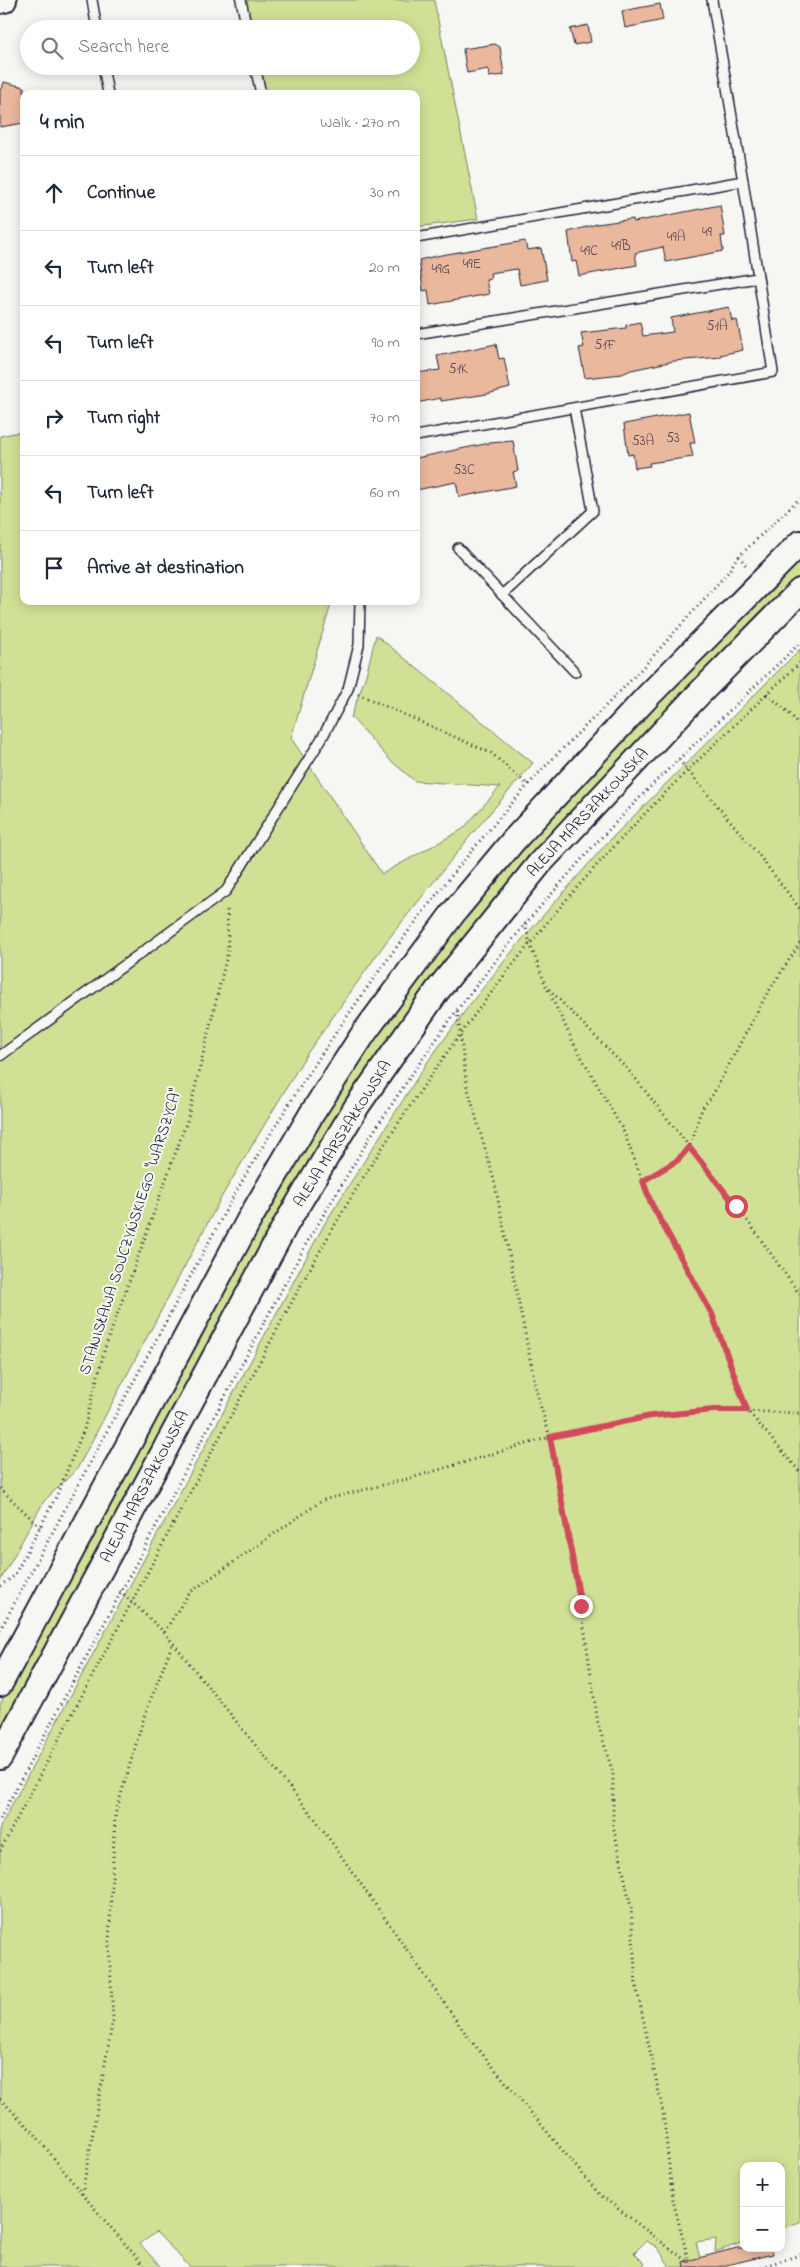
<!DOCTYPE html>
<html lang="en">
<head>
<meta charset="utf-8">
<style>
  :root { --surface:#fff; --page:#f2f2f3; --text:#1f2937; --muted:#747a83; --line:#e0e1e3 }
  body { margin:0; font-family:"Indie Flower",sans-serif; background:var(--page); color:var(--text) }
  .controls { position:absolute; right:15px; bottom:15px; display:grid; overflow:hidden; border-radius:10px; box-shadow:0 2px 12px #0003 }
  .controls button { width:45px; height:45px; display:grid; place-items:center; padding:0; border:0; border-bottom:1px solid var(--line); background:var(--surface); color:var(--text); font:25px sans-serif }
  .stop { position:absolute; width:15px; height:15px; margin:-11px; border:4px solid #d1495b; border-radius:50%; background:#fff }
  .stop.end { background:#d1495b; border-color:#fff; box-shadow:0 1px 5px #0008 }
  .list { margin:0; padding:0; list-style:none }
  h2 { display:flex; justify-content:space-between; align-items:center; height:65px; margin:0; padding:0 20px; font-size:21px }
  h2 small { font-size:16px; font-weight:400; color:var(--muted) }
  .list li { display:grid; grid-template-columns:32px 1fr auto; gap:15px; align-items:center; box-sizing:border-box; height:75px; padding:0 20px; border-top:1px solid var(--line) }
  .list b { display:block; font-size:19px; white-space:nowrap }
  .list em { font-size:16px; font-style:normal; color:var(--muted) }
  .icon { flex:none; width:28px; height:28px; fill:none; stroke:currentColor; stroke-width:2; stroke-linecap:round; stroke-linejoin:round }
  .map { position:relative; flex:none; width:800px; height:2267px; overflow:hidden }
  .search { position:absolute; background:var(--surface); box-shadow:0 2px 12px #0003; left:20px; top:20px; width:400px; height:55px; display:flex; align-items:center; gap:12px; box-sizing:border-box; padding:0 18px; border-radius:28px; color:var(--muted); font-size:19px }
  .panel { position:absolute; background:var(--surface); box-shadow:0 2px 12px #0003; left:20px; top:90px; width:400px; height:515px; border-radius:10px }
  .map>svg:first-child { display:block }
  .green { fill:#d0e195; stroke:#798268 }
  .building { fill:#eab89c; stroke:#22223b }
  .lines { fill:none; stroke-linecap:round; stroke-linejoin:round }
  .lane-casing { stroke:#22223b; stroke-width:12 }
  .secondary-casing { stroke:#22223b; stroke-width:28 }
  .path { stroke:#22223b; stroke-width:3; stroke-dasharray:1 4; stroke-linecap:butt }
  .lane { stroke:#f6f6f2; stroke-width:9 }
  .secondary { stroke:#f6f6f2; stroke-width:24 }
  .route { stroke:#d1495b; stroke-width:6 }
  .labels { text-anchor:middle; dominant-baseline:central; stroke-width:4; stroke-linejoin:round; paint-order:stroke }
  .number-label { font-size:14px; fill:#544853 }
  .street-label { font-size:16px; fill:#22223b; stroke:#f6f6f2 }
</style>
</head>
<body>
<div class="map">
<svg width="800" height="2267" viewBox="0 0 800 2267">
  <rect width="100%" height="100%" fill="#f6f6f2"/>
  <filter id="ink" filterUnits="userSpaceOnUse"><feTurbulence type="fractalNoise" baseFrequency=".02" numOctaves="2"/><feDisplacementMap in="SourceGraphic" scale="10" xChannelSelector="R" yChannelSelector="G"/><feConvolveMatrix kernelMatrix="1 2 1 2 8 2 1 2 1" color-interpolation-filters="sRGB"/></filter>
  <g filter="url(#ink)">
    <g class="green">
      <polygon points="245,0 434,0 478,219 416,227 416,94 266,94 260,66 411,66 411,29 252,29"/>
      <polygon points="24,431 24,601 332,601 291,738 382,874 463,829 500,787 415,781 390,760 351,717 366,675 376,635 533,763 471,835 386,942 306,1055 222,1196 77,1469 44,1501 0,1581 0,436"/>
      <polygon points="800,555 800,578 700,679 427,988 0,1736 0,1704 238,1260 283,1180 381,1025 521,845"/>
      <polygon points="800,649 800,2222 781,2228 781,2166 744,2166 744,2242 715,2252 716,2239 696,2242 702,2267 670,2267 658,2248 646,2241 634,2253 645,2264 642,2267 190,2267 156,2232 140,2244 161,2267 0,2267 0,1827 325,1223 426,1064 471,1003 519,943 607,843"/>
    </g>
    <g class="building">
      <polygon points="660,4 663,20 625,28 622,11"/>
      <polygon points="588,25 591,42 574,45 570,29"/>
      <polygon points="495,44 500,47 504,75 489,77 488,69 467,73 463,49"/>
      <polygon points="4,82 24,87 24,123 0,127 0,89 2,89"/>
      <polygon points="720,205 725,236 721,236 723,251 666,262 663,247 635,253 637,265 579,276 576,261 572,262 568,232 597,224 633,219 634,222"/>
      <polygon points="525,241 527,250 541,248 547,280 520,285 517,269 490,273 491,279 486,280 489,294 430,305 428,290 423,291 419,260 441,255"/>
      <polygon points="729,307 732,321 737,320 743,350 720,355 721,357 674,361 631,370 622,374 585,378 579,348 584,347 581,333 626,328 626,325 640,322 643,336 673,332 671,318"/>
      <polygon points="496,344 499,359 504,358 510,388 487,394 441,401 441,398 416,403 416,373 440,370 437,356"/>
      <polygon points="689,412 695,443 690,443 693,457 649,463 650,466 635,468 633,454 628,455 624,424"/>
      <polygon points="513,441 518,471 513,472 516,486 459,497 456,482 416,490 416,458 490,443"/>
      <polygon points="737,2248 772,2248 773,2254 718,2267 684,2267 683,2262"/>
    </g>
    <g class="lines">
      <defs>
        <g id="lane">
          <polyline points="92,0 97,29"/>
          <polyline points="241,0 247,29"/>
          <polyline points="103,66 108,94"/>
          <polyline points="255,66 261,94"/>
          <polyline points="416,238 743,181 712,0"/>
          <polyline points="416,334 757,278"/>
          <polyline points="416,436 773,372 743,181"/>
          <polyline points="458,548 575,672"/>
          <polyline points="502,595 593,511 574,408"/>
          <polyline points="0,1056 226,891 322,738 348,689 359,645 360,601"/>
        </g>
        <g id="secondary">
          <polyline points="0,1 4,0"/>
          <polyline points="0,1684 249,1220 311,1115 364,1033 454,912 514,840 648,696 800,543"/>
          <polyline points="0,1757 286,1224 357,1106 437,991 540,863 693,700 800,591"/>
        </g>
      </defs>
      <use href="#lane" class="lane-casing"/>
      <use href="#secondary" class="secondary-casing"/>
      <g class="path">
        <polyline points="739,556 747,567"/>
        <polyline points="800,663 767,694 790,714 800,726"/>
        <polyline points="358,694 491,753 528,785"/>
        <polyline points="679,760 758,854 800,909"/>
        <polyline points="525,924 530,944 546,986 574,1044 623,1130 651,1203 712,1314 747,1410 800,1472"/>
        <polyline points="549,989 630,1072 737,1206 800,1295"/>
        <path d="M 643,1181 C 659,1171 679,1164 689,1147 C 698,1130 696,1111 711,1098 L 765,997 L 800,943"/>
        <polyline points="0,1488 40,1527"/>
        <polyline points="0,1586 14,1576 57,1495 84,1429 105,1348 187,1121 228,951 227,907"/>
        <polyline points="120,1591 164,1632 316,1820 468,2037 599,2194 689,2263 673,2200 663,2112 636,1985 631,1907 613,1825 613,1773 598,1724 581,1606 550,1437 538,1398 494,1180 467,1086 457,1010"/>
        <path d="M 0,1630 L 234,1195 C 319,1049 416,911 528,785 C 560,749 596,717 629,682 C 663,646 696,608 729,571 L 736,559 L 800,498"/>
        <polyline points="164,1632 189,1593 323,1500 411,1478 550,1437 651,1416 714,1410 800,1413"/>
        <polyline points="0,1819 305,1246 370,1137 416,1068 457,1010 525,924 597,842 653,784 800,643"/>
        <path d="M 0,1851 C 75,1708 151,1566 227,1423 C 279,1327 329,1227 390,1136 C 459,1031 536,929 623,837 C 669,787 718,741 767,694"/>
        <polyline points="0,2099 35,2134 82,2194 145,2267"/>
        <polyline points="82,2194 113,2019 109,1944 115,1815 144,1717 173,1642"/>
        <polyline points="761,2267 800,2255"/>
      </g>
      <use href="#lane" class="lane"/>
      <use href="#secondary" class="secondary"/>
    </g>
  </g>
  <g class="lines" filter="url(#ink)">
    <polyline class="route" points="581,1606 550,1437 651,1416 714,1410 747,1410 712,1314 651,1203 643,1181 678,1160 689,1147 736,1206"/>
  </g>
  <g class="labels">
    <g class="number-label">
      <text x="707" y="232">49</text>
      <text x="676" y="237">49A</text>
      <text x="621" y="246">49B</text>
      <text x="589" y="251">49C</text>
      <text x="472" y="264">49E</text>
      <text x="441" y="269">49G</text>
      <text x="717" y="326">51A</text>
      <text x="605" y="345">51F</text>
      <text x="458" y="369">51K</text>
      <text x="673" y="438">53</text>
      <text x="643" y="441">53A</text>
      <text x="464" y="470">53C</text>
    </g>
    <g class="street-label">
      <text transform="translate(588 813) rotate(-47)">ALEJA MARSZAŁKOWSKA</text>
      <text transform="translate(343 1134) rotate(-58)">ALEJA MARSZAŁKOWSKA</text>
      <text transform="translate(131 1232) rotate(-72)">STANISŁAWA SOJCZYŃSKIEGO "WARSZYCA"</text>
      <text transform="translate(145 1487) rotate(-62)">ALEJA MARSZAŁKOWSKA</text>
    </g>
  </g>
</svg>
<div class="controls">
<button>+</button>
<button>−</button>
</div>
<div class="stop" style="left:736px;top:1206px"></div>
<div class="stop end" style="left:581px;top:1606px"></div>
<div class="search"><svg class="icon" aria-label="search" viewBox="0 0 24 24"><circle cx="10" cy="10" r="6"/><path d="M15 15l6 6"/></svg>Search here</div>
<section class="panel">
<h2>4 min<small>Walk · 270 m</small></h2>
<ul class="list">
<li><svg class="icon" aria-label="ahead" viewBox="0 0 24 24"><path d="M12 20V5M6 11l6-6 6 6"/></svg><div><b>Continue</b></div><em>30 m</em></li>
<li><svg class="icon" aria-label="left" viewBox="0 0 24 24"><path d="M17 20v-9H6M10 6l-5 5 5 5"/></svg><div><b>Turn left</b></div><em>20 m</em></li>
<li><svg class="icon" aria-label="left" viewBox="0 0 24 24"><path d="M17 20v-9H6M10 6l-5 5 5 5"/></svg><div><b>Turn left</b></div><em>90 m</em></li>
<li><svg class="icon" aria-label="right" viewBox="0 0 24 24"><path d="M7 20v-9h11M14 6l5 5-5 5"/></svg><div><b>Turn right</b></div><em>70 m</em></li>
<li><svg class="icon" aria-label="left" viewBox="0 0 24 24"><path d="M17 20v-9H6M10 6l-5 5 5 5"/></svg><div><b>Turn left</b></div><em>60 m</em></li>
<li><svg class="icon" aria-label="arrive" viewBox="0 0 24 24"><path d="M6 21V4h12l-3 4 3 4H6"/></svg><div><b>Arrive at destination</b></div></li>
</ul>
</section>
</div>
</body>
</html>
